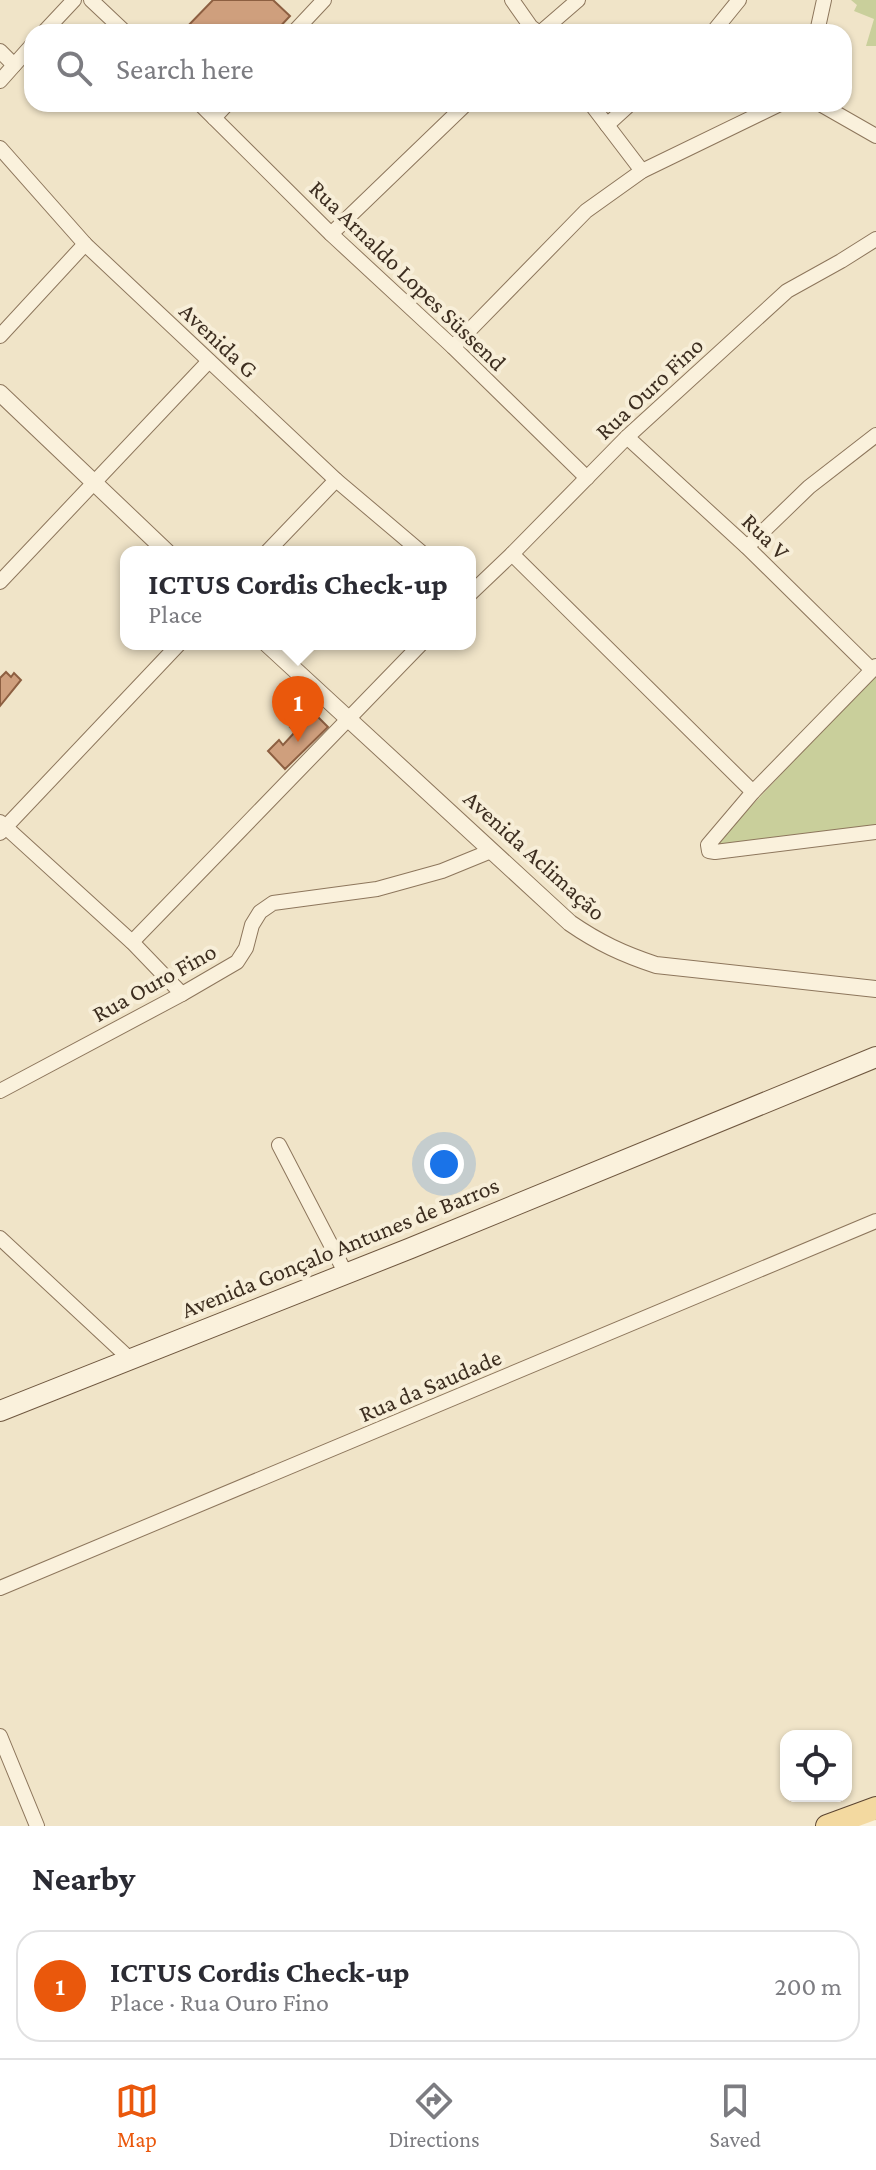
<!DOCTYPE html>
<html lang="en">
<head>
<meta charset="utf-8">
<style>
  :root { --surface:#fff; --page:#f7f7f7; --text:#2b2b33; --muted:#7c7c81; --line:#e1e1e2; --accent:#ea580c }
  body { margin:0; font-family:"Crimson Pro",serif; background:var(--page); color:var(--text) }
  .controls { position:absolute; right:24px; bottom:24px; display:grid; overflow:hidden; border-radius:16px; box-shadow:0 2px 6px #0004 }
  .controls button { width:72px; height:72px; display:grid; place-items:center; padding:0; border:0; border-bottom:2px solid var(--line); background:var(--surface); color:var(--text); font:40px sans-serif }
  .you { position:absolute; left:444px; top:1164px; width:28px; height:28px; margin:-20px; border:6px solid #fff; border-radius:50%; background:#1a73e8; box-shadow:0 0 0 12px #1a73e833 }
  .badge { display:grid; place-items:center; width:52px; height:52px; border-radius:50%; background:var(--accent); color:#fff; font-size:26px; font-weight:700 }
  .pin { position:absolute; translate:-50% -66px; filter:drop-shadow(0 2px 4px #0008) }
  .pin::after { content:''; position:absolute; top:42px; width:28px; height:24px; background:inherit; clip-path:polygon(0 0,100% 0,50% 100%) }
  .popup { position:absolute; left:120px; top:546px; width:356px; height:104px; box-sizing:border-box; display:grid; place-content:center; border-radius:16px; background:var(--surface); filter:drop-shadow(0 2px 6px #0005); font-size:26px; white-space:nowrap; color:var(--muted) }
  .popup b { font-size:30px; color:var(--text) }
  .popup::after { content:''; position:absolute; left:50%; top:100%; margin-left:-16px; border:16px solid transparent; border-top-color:var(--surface) }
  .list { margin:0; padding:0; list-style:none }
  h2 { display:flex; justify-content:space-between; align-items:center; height:104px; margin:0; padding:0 32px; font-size:34px }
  h2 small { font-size:26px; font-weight:400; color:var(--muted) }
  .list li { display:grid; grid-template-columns:52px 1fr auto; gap:24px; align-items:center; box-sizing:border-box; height:112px; margin:0 16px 16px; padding:0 16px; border:2px solid var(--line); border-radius:24px }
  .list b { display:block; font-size:30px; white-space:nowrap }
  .list p { margin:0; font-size:26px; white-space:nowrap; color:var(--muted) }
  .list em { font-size:26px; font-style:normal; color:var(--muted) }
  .icon { flex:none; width:44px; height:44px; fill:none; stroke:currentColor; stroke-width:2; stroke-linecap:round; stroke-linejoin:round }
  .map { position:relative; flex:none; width:876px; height:1826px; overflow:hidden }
  .search { position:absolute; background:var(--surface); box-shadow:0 2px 6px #0004; left:24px; right:24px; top:24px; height:88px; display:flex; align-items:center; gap:20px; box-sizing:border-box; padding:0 28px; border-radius:24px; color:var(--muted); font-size:30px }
  .sheet { height:232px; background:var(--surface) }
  nav { display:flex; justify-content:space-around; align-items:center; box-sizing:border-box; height:112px; border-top:2px solid var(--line); background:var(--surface); font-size:22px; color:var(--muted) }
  nav a { display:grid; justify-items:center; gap:4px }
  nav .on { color:var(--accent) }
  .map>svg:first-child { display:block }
  .green { fill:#c9cf9b }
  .building { fill:#cf9f7d; stroke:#8d5f41; stroke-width:2 }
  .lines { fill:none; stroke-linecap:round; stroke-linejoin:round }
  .minor-casing { stroke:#8d765c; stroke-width:16 }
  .tertiary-casing { stroke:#8d765c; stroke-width:18 }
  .secondary-casing { stroke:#6f573f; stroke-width:22 }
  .primary-casing { stroke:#5b4430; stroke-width:24 }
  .minor { stroke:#faf1dc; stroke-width:14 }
  .tertiary { stroke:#faf1dc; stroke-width:16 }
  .secondary { stroke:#faf1dc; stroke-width:20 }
  .primary { stroke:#f3d9a0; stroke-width:22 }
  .labels { text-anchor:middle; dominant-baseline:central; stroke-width:8; stroke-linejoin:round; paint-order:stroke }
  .street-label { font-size:24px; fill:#3d2e20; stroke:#f7eed8 }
</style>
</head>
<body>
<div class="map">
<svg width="876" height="1826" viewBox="0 0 876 1826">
  <rect width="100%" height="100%" fill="#f0e4c8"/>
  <g class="green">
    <polygon points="851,0 876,0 876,46 866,46 874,19 854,11 857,5"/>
    <polygon points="876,673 876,827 713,847"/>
  </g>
  <g class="building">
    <polygon points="213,0 273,0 290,16 275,32 182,32"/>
    <polygon points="6,672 11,677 14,673 21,680 0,706 0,678"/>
    <polygon points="313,712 328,727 285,769 268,751 279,740 283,745 295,732 290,727 302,716 305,720"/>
  </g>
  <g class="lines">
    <defs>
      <g id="minor">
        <polyline points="91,0 125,32"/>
        <polyline points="512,0 531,27 538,32"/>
        <polyline points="44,32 74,0"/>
        <polyline points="294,32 324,0"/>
        <polyline points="541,32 578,0"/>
        <polyline points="713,32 739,0"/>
        <polyline points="817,32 824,0"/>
        <polyline points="0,51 14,65"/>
        <polyline points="0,81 32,45"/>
        <polyline points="200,104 331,234 453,347 587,478"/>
        <polyline points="591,104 642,171"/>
        <polyline points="820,104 876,136"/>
        <polyline points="214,118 227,104"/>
        <polyline points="607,125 630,104"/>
        <polyline points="0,148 85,244 336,480 421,552"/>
        <polyline points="331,234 466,104"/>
        <polyline points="0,336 85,244"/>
        <polyline points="453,347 586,211 642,171 780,104"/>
        <polyline points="627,437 747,547 872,670"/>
        <polyline points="747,547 809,487 876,435"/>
        <polyline points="267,552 336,480"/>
        <polyline points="512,554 753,792"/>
        <polyline points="0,582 209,361"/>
        <polyline points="470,594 512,554 627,437 787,291 841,261 876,239"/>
        <polyline points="876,666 753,792 708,845 709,851 715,852 876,832"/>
        <polyline points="0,822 132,942 182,994"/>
        <polyline points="0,833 179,644"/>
        <polyline points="132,942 421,644"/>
        <polyline points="0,1091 182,994 237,962 246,948 252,925 260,912 273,903 377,889 442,871 491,851"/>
        <polyline points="279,1145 346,1274"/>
        <polyline points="0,1238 130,1359"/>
        <polyline points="0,1588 876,1221"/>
        <polyline points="0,1736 37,1826"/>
        <polyline points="852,1817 872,1826"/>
      </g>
      <g id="tertiary">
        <polyline points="0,393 167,552"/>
        <path d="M 267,644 L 570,923 C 599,943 623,954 656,965 L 876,989"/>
      </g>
      <polyline id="secondary" points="0,1411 411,1248 876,1057"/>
      <polyline id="primary" points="827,1826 876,1808"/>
    </defs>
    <use href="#minor" class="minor-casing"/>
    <use href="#tertiary" class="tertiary-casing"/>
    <use href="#secondary" class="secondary-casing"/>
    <use href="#primary" class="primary-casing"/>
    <use href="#minor" class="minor"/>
    <use href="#tertiary" class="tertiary"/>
    <use href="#secondary" class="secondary"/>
    <use href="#primary" class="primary"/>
  </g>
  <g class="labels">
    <g class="street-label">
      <text transform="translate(408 275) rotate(44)">Rua Arnaldo Lopes Süssend</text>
      <text transform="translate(219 340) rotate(43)">Avenida G</text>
      <text transform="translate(649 388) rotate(-43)">Rua Ouro Fino</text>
      <text transform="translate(766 536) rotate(44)">Rua V</text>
      <text transform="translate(535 855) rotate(42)">Avenida Aclimação</text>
      <text transform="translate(154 982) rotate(-29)">Rua Ouro Fino</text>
      <text transform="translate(340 1247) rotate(-22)">Avenida Gonçalo Antunes de Barros</text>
      <text transform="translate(430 1385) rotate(-23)">Rua da Saudade</text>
    </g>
  </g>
</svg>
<div class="controls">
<button><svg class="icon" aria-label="locate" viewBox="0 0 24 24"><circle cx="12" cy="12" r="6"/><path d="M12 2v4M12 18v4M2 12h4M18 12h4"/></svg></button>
</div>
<div class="you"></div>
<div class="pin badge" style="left:298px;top:742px">1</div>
<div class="popup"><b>ICTUS Cordis Check-up</b>Place</div>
<div class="search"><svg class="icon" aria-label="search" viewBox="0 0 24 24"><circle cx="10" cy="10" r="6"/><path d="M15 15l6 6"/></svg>Search here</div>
</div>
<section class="sheet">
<h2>Nearby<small></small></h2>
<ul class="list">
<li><span class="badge">1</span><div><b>ICTUS Cordis Check-up</b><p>Place · Rua Ouro Fino</p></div><em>200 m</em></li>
</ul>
</section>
<nav>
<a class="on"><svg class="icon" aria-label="map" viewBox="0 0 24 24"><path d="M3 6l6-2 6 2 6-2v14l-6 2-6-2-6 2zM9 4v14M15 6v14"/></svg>Map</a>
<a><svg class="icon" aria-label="directions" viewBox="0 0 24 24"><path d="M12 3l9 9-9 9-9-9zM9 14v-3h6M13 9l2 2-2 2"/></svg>Directions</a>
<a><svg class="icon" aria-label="saved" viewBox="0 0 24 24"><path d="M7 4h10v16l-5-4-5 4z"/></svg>Saved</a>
</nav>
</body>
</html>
